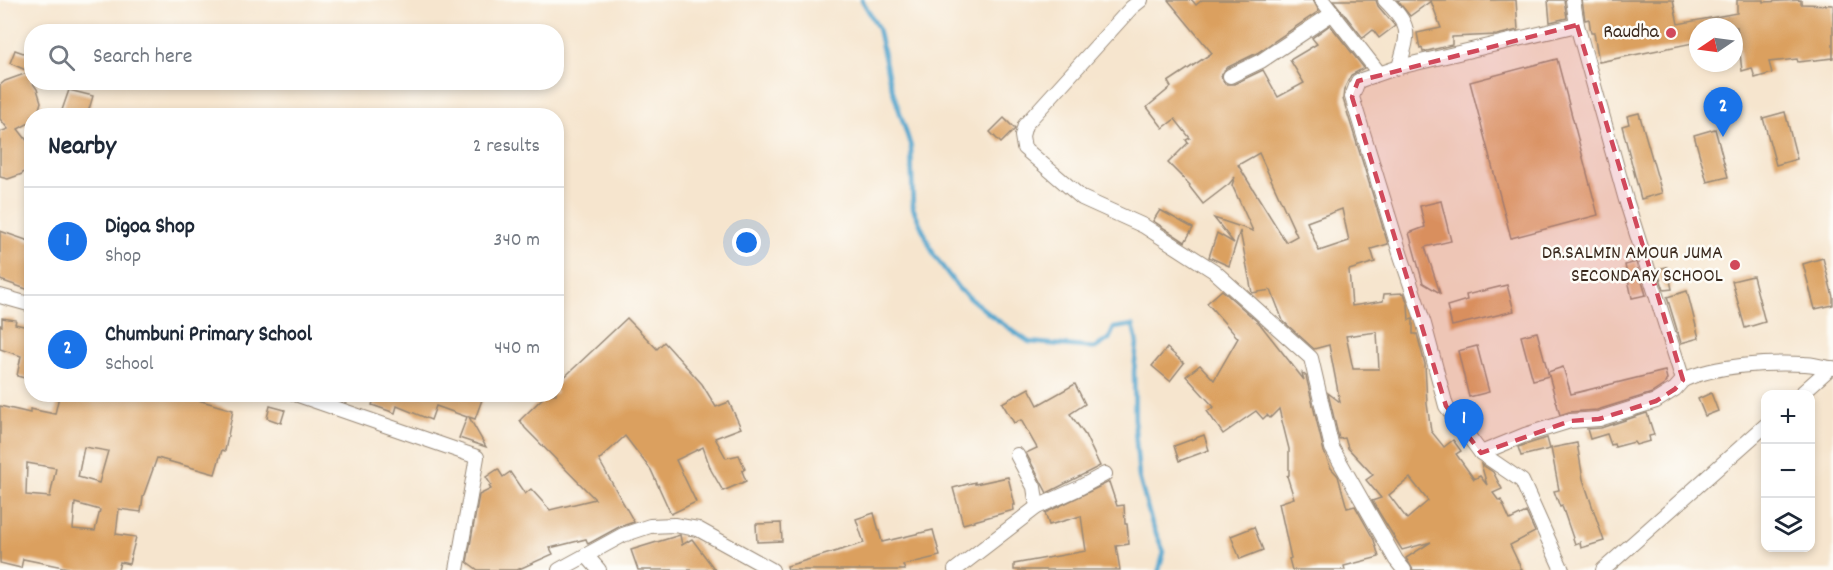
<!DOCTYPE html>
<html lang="en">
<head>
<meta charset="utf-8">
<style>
  :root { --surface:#fff; --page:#f6f6f7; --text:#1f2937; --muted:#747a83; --line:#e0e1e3; --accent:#1a73e8 }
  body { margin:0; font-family:Dekko,sans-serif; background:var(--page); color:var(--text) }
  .controls { position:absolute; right:18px; bottom:18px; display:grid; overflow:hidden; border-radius:12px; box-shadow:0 3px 9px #0003 }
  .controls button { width:54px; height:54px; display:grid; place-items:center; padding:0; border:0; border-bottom:2px solid var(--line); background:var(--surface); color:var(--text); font:30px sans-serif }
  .compass { position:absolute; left:1689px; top:18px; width:54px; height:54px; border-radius:50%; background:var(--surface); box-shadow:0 3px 9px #0003; rotate:257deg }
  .you { position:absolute; left:747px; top:243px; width:21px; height:21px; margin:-15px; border:4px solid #fff; border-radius:50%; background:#1a73e8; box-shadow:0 0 0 9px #1a73e833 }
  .badge { display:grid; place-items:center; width:39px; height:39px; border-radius:50%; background:var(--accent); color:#fff; font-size:20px; font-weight:700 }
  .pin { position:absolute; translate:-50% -50px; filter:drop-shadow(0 2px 3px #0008) }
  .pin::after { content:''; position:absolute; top:32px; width:21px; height:18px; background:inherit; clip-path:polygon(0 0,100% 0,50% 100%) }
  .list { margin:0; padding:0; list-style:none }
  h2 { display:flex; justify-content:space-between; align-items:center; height:78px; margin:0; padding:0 24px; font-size:26px }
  h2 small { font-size:20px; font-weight:400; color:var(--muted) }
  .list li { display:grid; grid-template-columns:39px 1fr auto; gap:18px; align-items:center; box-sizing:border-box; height:108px; padding:0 24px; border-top:2px solid var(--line) }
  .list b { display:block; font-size:22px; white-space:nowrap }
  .list p { margin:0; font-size:20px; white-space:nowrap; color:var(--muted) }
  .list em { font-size:20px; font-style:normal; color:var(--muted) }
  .icon { flex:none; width:33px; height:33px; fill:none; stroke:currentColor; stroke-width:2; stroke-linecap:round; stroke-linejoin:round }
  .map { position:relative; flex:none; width:1833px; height:570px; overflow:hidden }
  .search { position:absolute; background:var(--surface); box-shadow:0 3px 9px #0003; left:24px; top:24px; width:540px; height:66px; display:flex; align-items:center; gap:15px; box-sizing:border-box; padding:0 21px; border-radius:24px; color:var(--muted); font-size:22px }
  .panel { position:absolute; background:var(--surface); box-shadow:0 3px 9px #0003; left:24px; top:108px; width:540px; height:294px; border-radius:24px }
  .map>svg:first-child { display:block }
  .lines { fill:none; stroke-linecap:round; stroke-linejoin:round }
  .stream { stroke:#51a5cd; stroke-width:4.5 }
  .building { fill:#dba05e; fill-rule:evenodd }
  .minor-casing { stroke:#988876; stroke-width:16 }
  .minor { stroke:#fff; stroke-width:14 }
  .marked { fill:#d1495b; fill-opacity:0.2; stroke:#d1495b; stroke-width:4.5; stroke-dasharray:12 8; stroke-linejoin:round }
  .poi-dot { fill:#d1495b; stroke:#fdfcf7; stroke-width:2 }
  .labels { text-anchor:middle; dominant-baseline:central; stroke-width:5; stroke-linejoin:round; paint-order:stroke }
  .poi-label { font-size:20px; fill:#3b2a1e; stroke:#fdfcf7; text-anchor:end }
</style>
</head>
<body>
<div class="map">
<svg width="1833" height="570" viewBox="0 0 1833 570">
  <rect width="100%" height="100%" fill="#fdfcf7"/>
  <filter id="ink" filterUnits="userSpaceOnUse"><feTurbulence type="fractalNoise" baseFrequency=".0167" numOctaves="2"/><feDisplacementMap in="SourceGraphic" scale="12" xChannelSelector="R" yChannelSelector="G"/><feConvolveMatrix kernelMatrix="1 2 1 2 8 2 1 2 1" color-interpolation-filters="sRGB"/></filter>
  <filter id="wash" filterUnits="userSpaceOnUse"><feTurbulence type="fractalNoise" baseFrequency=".008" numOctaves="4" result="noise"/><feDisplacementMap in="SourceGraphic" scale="24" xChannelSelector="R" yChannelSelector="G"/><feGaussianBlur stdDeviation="1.35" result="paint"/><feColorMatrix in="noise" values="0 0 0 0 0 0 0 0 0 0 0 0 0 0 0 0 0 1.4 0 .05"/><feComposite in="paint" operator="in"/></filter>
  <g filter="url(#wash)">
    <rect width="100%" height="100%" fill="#f6e5ce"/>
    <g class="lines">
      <polyline class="stream" points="862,0 878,28 889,79 911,147 913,208 934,255 959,289 993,317 1029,342 1095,348 1109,339 1114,328 1133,325 1137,343 1134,371 1135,430 1139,477 1152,524 1164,552 1159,570"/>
    </g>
    <g id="blocks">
      <g class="building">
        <path d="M 1168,0 L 1192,0 L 1196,5 L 1202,0 L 1313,0 L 1319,11 L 1257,53 L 1226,68 L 1221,76 L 1225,84 L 1234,84 L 1263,70 L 1278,97 L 1304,83 L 1290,60 L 1317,44 L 1312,38 L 1330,25 L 1364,68 L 1351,75 L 1344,89 L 1343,99 L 1388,244 L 1371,249 L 1375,262 L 1349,270 L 1352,306 L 1383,301 L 1384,294 L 1404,293 L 1408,305 L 1409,320 L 1413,319 L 1413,334 L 1417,334 L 1425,364 L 1427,404 L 1431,431 L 1444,447 L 1453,440 L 1461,451 L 1456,454 L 1474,479 L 1480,476 L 1487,485 L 1481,464 L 1493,472 L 1502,489 L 1493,493 L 1499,501 L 1501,500 L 1510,520 L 1526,512 L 1535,532 L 1510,545 L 1522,570 L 1413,570 L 1406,558 L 1431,542 L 1402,550 L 1372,501 L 1381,498 L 1366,480 L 1373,475 L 1348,448 L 1345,438 L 1339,439 L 1328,393 L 1340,402 L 1329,345 L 1314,349 L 1283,321 L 1271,290 L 1252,293 L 1240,231 L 1229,266 L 1209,257 L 1217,233 L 1234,243 L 1214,218 L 1253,231 L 1232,185 L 1235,177 L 1229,184 L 1203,204 L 1189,186 L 1190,185 L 1168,163 L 1188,143 L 1186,140 L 1190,138 L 1175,119 L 1163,128 L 1147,107 L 1171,87 L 1168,82 L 1212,53 ZM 1259,153 L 1297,236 L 1286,242 L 1238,165 ZM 1342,209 L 1349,241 L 1319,251 L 1307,222 ZM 1377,332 L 1379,369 L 1353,369 L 1346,336 ZM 1410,478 L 1428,501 L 1407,519 L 1389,495 Z"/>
        <polygon points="1333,0 1376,0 1378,6 1395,26 1379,38 1373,30 1363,38"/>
        <polygon points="1397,0 1516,0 1518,30 1497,35 1452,37 1452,45 1423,52 1422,48 1420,49 1417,33 1441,28 1431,1 1410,16"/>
        <polygon points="1548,0 1564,0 1567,18 1550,22"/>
        <polygon points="1582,0 1673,0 1678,24 1737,13 1737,0 1764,0 1764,2 1801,0 1801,4 1833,5 1833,58 1798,62 1797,59 1769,62 1772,73 1755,78 1752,68 1742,71 1737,27 1698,27 1698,42 1599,62 1594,33 1591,33 1589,19 1585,20"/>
        <polygon points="15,50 32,56 32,82 37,89 41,102 37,116 32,116 31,122 18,129 32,147 31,163 22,174 8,179 0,177 0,132 8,129 0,119 0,85 5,81 30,72 10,63"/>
        <polygon points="1557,59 1598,215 1511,238 1470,82"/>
        <polygon points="69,90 93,96 87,116 60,116"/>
        <polygon points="1785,112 1797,159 1776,165 1763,118"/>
        <polygon points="1639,113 1662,193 1641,199 1622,126 1629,124 1627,116"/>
        <polygon points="1004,118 1015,129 1001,143 990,132"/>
        <polygon points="1715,129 1728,177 1707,182 1694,135"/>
        <polygon points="1441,201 1451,241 1425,247 1440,293 1423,283 1409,233 1425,227 1420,206"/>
        <polygon points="1160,210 1193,228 1185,242 1153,221"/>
        <polygon points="0,231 32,242 32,291 0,280"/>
        <polygon points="1823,258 1833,297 1833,305 1815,309 1803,264"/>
        <polygon points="1636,262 1646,295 1632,298 1625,265"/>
        <polygon points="1667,267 1672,289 1664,290 1657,269"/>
        <polygon points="1753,276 1765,322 1745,328 1732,281"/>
        <polygon points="1507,285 1514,311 1452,326 1447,306 1467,300 1466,295"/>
        <polygon points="1222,290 1260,324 1304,380 1302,373 1306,376 1324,452 1331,468 1338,476 1347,508 1355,506 1374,540 1379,557 1344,566 1345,570 1292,570 1289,559 1291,558 1279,503 1294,498 1287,476 1289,475 1289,449 1279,409 1270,418 1267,415 1263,419 1256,411 1223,434 1207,411 1214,407 1186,376 1200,365 1214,380 1238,338 1207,303"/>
        <polygon points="1687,291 1699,338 1681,343 1667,297"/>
        <polygon points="2,318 16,320 15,324 32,328 32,380 17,376 21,356 0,349 0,325 2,326"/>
        <polygon points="627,318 657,349 664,342 702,384 716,407 729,402 741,428 715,438 726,458 739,455 745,469 742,471 746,481 723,491 711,470 703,447 676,460 696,502 671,514 651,470 625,436 599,460 634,522 619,527 588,544 586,539 550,548 553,554 517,570 478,570 467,562 479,495 491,489 489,486 491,485 486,477 498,469 503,477 510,472 525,494 531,489 550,510 595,499 525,428 520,420 547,394 556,394 556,385"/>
        <polygon points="1537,332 1549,376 1533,380 1521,336"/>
        <polygon points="1477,346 1489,392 1469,397 1458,351"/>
        <polygon points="1167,348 1184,363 1170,381 1152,366"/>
        <polygon points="1563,367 1571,394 1665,371 1667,379 1664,385 1652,393 1597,410 1569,412 1560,415 1548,372"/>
        <polygon points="1075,384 1085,404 1070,414 1085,435 1100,466 1047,493 1026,453 1037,448 1021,420 1014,423 1002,403 1029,388 1038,405"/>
        <polygon points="1711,393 1718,411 1705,416 1698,399"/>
        <path d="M 65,394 L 199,394 L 198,400 L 233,410 L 225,451 L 222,450 L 215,474 L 157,458 L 143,497 L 141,512 L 119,509 L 116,534 L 136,537 L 129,564 L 120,562 L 118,570 L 67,570 L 68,568 L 23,559 L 21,568 L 0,563 L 0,406 L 30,413 L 30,409 L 55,414 L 59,396 L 64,397 ZM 84,447 L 108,451 L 99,483 L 78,477 ZM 27,463 L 56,468 L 50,497 L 26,495 ZM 75,503 L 100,510 L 95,531 L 73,529 Z"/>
        <polygon points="371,394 484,394 475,419 469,417 486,447 459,438 467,417 436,406 431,420 397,406 395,413 372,405 375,397"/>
        <polygon points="270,406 285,410 281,423 267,418"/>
        <polygon points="1647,413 1654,435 1649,436 1650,441 1636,445 1634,442 1615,447 1614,444 1611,445 1607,434 1590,439 1587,429 1601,428"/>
        <polygon points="1204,435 1209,450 1179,461 1174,446"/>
        <polygon points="1547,438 1550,449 1521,456 1518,447"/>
        <polygon points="1577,443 1583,479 1604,541 1581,548 1580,542 1575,544 1562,506 1560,507 1554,491 1559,490 1551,448"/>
        <polygon points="1008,477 1015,505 1013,505 1014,510 963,524 953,488 975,482 975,484"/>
        <polygon points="1109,482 1117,506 1124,505 1125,524 1127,524 1129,544 1116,546 1120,570 1014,570 1014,564 1086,551 1081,516 1049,525 1045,513"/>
        <polygon points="874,513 882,542 933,530 940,556 903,565 905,570 788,570 787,566 864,543 856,519"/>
        <polygon points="781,523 782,541 757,542 756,524"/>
        <polygon points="1254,527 1263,550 1240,559 1231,536"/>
        <polygon points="680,535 682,545 692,539 715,570 638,570 631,550"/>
      </g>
    </g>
  </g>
  <g filter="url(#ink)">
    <use href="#blocks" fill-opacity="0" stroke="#988876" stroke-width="1.5"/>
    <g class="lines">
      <defs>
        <g id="minor">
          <polyline points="1141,0 1131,8 1025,125 1022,136 1024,148 1082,198 1144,226 1214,271 1311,358 1332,448 1396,560 1404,570"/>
          <polyline points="1322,0 1379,73"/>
          <path d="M 1385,0 C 1412,27 1409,32 1399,67"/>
          <polyline points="1230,76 1261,61 1333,13"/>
          <polyline points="0,296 32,305"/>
          <path d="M 1683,380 C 1717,365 1768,362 1805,364 C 1814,364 1824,368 1833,368"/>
          <polyline points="295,394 477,457 457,570"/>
          <polyline points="1801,394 1830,368"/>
          <polyline points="1481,453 1525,435 1570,421 1599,419 1656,401 1675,389 1683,380 1626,200 1577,25"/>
          <polyline points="1017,455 1034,487 1037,507"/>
          <polyline points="586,555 599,570"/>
          <polyline points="559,570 623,535 650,526 674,525 698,529 772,570"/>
          <polyline points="955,570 1037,507 1077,489 1105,474"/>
          <polyline points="1562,570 1522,481 1481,453 1446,406 1424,324 1400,253 1352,97 1358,81 1399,67 1577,25 1573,0"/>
          <polyline points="1603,570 1766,425"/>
        </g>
      </defs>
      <use href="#minor" class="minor-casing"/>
      <use href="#minor" class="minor"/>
    </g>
  </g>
  <path class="marked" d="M 1577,25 L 1683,380 L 1675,389 L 1656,401 L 1599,419 L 1570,421 L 1481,453 L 1446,406 L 1352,97 L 1358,81 Z"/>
  <g class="poi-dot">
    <circle cx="1671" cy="33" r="6"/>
    <circle cx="1735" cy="265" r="6"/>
  </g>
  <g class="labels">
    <g class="poi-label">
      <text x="1659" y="33">Raudha</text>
      <text x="1723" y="254">DR.SALMIN AMOUR JUMA<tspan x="1723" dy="23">SECONDARY SCHOOL</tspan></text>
    </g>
  </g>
</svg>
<div class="controls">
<button>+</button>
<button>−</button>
<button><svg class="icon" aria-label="layers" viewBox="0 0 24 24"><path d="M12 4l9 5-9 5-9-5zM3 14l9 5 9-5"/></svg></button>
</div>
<svg class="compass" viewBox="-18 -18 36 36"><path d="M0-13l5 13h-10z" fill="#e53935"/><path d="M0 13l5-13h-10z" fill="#747a83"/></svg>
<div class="you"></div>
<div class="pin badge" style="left:1464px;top:449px">1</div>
<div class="pin badge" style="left:1723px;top:137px">2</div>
<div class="search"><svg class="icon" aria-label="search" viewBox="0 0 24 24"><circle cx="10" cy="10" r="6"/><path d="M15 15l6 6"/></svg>Search here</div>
<section class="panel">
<h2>Nearby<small>2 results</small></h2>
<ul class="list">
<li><span class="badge">1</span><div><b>Digoa Shop</b><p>Shop</p></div><em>340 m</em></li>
<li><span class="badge">2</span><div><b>Chumbuni Primary School</b><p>School</p></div><em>440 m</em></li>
</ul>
</section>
</div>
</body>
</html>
